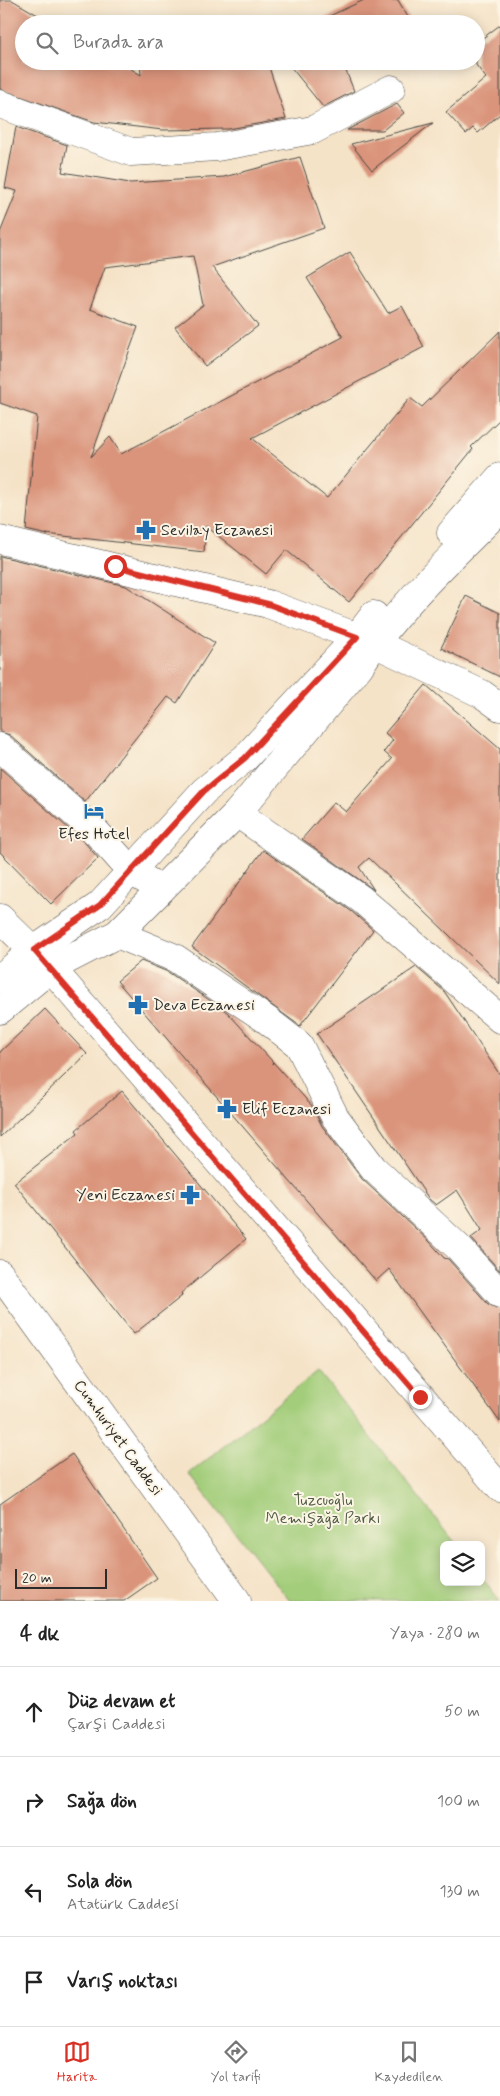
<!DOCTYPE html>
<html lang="tr">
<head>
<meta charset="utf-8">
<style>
  :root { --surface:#fff; --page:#f2f2f2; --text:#222; --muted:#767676; --line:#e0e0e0; --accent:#d93025 }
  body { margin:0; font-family:Mynerve,sans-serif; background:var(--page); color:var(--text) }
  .controls { position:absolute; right:15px; bottom:15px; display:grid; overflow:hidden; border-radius:8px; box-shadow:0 2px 12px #0003 }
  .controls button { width:45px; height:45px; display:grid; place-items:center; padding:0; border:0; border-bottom:1px solid var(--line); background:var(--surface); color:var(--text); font:25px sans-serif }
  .scale { position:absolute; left:15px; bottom:12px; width:92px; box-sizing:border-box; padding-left:5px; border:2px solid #2b2b2b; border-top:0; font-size:14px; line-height:18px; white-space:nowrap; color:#2b2b2b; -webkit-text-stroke:4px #fcf5e5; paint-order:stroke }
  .stop { position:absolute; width:15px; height:15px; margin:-11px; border:4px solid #d93025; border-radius:50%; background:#fff }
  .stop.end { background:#d93025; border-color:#fff; box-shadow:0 1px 5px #0008 }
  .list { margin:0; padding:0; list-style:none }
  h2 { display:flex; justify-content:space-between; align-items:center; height:65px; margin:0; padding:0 20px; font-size:21px }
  h2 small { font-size:16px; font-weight:400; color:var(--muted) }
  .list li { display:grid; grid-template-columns:32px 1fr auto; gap:15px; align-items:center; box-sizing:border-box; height:90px; padding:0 20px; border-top:1px solid var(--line) }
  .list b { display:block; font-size:19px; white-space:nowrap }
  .list p { margin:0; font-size:16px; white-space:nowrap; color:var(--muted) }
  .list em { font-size:16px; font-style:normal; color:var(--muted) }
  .icon { flex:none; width:28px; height:28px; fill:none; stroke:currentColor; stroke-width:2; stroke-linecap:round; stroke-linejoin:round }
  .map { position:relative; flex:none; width:500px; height:1601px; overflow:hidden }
  .search { position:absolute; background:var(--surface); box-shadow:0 2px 12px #0003; left:15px; right:15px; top:15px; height:55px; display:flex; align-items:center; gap:12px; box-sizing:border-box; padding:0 18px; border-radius:28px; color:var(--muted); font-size:19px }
  .sheet { height:425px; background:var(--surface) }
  nav { display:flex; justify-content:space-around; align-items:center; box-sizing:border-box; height:70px; border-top:1px solid var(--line); background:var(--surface); font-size:14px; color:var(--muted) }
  nav a { display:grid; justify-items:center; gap:2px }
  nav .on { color:var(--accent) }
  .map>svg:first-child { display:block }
  .green { fill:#a3cd7a; stroke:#677c52 }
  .building { fill:#da947b }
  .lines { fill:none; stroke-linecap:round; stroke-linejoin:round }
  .minor-casing { stroke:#494743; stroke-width:29 }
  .major-casing { stroke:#494743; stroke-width:29 }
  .minor { stroke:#fff; stroke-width:28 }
  .major { stroke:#fff; stroke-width:28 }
  .route { stroke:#d93025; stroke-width:6 }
  .labels { text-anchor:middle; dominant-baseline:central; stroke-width:4; stroke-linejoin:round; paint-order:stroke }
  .poi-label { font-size:16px; fill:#2b2b2b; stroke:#fcf5e5; text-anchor:start }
  .street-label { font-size:16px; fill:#2b2b2b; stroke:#fcf5e5 }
  .park-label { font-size:16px; fill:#4f5c43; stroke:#fcf5e5 }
</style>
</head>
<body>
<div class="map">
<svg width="500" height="1601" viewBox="0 0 500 1601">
  <rect width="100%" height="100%" fill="#fcf5e5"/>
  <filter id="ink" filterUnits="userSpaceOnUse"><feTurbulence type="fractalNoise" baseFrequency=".02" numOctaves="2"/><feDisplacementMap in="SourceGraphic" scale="10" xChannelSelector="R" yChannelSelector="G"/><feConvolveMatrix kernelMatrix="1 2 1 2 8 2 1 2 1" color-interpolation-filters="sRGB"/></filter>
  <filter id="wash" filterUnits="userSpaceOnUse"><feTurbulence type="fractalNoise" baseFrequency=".0096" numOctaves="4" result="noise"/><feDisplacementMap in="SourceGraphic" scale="20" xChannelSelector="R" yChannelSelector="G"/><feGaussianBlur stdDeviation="1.12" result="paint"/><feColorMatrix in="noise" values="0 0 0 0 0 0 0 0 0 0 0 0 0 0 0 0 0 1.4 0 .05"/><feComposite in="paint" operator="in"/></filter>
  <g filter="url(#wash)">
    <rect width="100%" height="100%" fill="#f5e3c8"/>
    <polygon class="green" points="318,1371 457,1545 444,1545 444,1582 481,1582 481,1576 500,1601 290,1601 189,1474"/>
    <g id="blocks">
      <g class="building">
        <polygon points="0,0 12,0 53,24 24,24 24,61 118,61 141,75 140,61 267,61 286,119 228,129 163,130 94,122 0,89"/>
        <polygon points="364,0 398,0 412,24 301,24 323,19"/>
        <polygon points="253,19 285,24 257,24"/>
        <polygon points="500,25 500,114 478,133 473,128 466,134 446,112 486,78 476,65 476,43"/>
        <polygon points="286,61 342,61 354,91 323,107"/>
        <polygon points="397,104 404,113 383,130 347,130"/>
        <polygon points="433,123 372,170 351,144"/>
        <polygon points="16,127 67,145 62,172 130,183 224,177 300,157 324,228 212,267 258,326 205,366 175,327 203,305 193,256 105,267 90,309 138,327 91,457 110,437 121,454 343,337 307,278 350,252 388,313 402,306 424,347 252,438 327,498 410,398 422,407 500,331 500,419 471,447 473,449 349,602 286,550 266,574 206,526 204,552 46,534 48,535 26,530 37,416 0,403 0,233 17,191 5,188"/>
        <polygon points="0,556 126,586 215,643 177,703 168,697 85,802 10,735 0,732"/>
        <polygon points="466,596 500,613 500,677 441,648"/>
        <polygon points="426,685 500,749 500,984 369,858 359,867 374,890 302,839 334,802 346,812 392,759 384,752 393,740 385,733"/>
        <polygon points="0,768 86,844 98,858 51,904 0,852"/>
        <polygon points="263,850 351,911 373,930 300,1026 192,947"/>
        <polygon points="141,961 168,972 227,1012 273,1062 272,1064 273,1062 312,1106 322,1126 362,1179 430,1242 444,1258 448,1259 488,1304 500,1309 500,1422 389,1269 376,1281 117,981"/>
        <polygon points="416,967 444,991 500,1075 500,1271 471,1238 482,1230 457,1190 436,1205 429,1199 317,1034"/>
        <polygon points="45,1009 87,1054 0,1137 0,1052"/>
        <polygon points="122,1091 246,1239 181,1293 182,1296 134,1334 14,1183 78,1133 76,1130"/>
        <polygon points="72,1454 157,1578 124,1601 0,1601 0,1504"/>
      </g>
    </g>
  </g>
  <g filter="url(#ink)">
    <use href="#blocks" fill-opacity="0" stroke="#494743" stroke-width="1"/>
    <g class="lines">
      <defs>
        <g id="minor">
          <polyline points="0,104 131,152 217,147 313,130 391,89"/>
          <polyline points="0,540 268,604 374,643 482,694 500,707"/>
          <polyline points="0,747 97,833 131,871 161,889"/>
          <polyline points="237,813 361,899 500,1019"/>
          <polyline points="0,918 51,968 500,1488"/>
          <polyline points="117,934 175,958 267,1020 299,1045 335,1117 373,1168 459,1248 500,1294"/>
          <polyline points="0,1274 237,1601"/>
        </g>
        <g id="major">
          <polyline points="451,533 500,477"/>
          <polyline points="0,978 34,950 100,905 204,791 245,758 357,637 374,615"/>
          <path d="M 0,1010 L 51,968 L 117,934 L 237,813 L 359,667 C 397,607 450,559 500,509"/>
        </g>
      </defs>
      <use href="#minor" class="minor-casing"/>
      <use href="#major" class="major-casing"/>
      <use href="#minor" class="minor"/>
      <use href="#major" class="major"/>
    </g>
  </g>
  <g class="lines" filter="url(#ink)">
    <polyline class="route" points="115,566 268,604 357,637 245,758 204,791 100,905 34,950 420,1397"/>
  </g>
  <defs>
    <symbol id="pharmacy-bare" viewBox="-9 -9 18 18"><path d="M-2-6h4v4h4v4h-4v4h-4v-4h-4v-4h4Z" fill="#1f6fb2" stroke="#fcf5e5" stroke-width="2.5" paint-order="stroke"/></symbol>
    <symbol id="hotel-bare" viewBox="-9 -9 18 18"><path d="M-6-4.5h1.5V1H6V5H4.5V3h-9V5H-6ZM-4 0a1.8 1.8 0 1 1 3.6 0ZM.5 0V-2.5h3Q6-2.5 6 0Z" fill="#1f6fb2" stroke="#fcf5e5" stroke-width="2.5" paint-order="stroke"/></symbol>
  </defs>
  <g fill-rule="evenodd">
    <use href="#pharmacy-bare" x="132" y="516" width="28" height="28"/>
    <use href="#hotel-bare" x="80" y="797" width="28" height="28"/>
    <use href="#pharmacy-bare" x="124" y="991" width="28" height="28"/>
    <use href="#pharmacy-bare" x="213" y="1095" width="28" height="28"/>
    <use href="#pharmacy-bare" x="176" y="1181" width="28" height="28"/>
  </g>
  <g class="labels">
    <g class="poi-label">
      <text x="161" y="530">Sevilay Eczanesi</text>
      <text x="94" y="834" text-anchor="middle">Efes Hotel</text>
      <text x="153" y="1005">Deva Eczanesi</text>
      <text x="242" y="1109">Elif Eczanesi</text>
      <text x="175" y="1195" text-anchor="end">Yeni Eczanesi</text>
    </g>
    <g class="street-label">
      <text transform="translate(118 1438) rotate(54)">Cumhuriyet Caddesi</text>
    </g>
    <g class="park-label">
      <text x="323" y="1500">Tuzcuoğlu<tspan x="323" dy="18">Memişağa Parkı</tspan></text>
    </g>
  </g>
</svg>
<div class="controls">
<button><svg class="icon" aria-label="layers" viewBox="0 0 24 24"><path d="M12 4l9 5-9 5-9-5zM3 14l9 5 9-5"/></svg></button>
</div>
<div class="scale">20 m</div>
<div class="stop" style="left:115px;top:566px"></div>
<div class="stop end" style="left:420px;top:1397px"></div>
<div class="search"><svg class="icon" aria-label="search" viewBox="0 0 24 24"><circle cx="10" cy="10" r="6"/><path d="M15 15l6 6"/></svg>Burada ara</div>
</div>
<section class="sheet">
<h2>4 dk<small>Yaya · 280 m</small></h2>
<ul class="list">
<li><svg class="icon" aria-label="ahead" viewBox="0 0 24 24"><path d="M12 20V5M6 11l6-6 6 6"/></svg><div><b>Düz devam et</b><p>Çarşi Caddesi</p></div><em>50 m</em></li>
<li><svg class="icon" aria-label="right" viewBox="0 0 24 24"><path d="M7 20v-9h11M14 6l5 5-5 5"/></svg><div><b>Sağa dön</b></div><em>100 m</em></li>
<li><svg class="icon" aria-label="left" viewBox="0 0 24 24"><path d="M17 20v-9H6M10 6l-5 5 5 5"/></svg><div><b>Sola dön</b><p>Atatürk Caddesi</p></div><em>130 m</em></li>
<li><svg class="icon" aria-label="arrive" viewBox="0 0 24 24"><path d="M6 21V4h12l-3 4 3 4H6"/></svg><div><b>Varış noktası</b></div></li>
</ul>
</section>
<nav>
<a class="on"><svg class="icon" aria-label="map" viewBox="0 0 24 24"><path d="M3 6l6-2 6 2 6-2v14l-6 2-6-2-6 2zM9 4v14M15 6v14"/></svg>Harita</a>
<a><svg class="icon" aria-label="directions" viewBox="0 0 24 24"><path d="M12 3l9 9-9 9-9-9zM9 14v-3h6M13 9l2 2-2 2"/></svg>Yol tarifi</a>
<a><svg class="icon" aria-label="saved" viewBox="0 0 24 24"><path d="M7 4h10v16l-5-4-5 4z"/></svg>Kaydedilen</a>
</nav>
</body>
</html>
